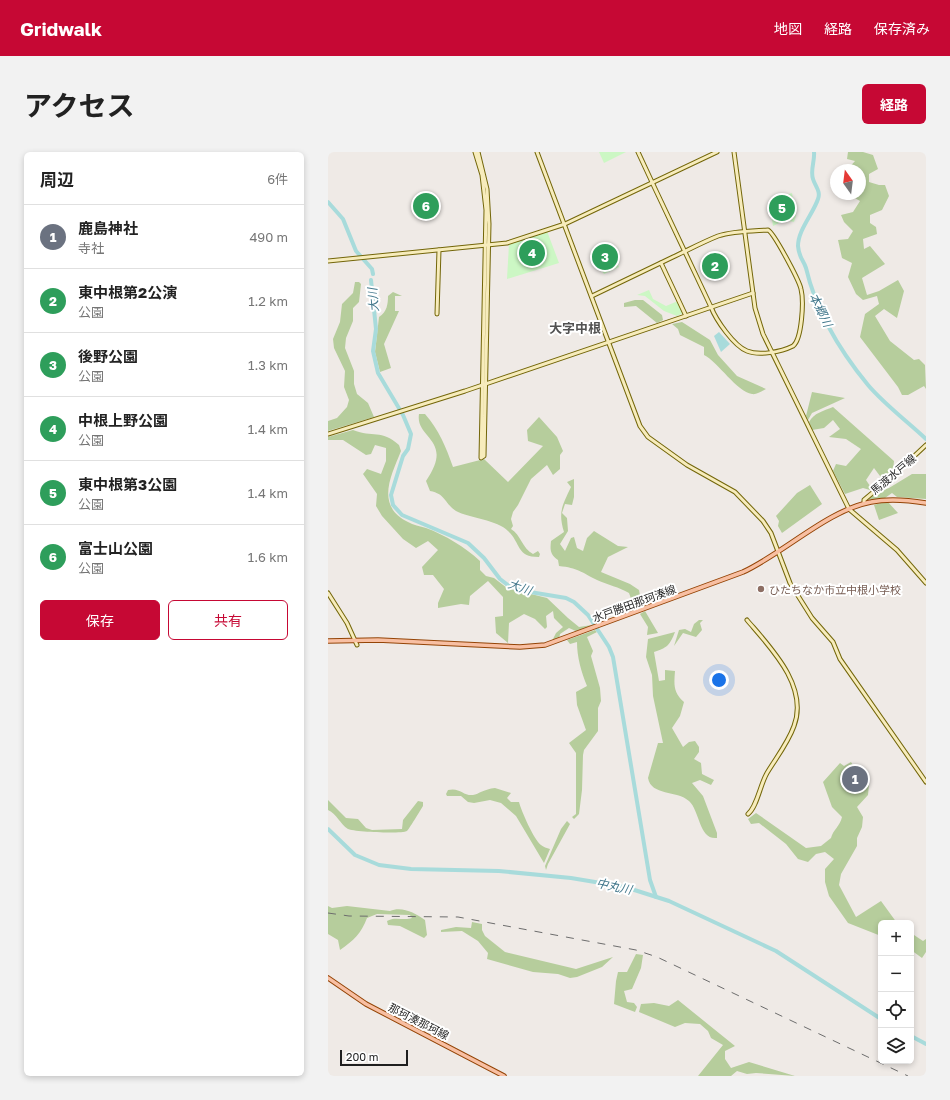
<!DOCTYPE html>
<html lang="ja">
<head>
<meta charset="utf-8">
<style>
  :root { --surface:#fff; --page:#f2f2f2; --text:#222; --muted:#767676; --line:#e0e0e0; --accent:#c60834 }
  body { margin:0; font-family:"Golos Text","Noto Sans JP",sans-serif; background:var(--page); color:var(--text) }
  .controls { position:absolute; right:12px; bottom:12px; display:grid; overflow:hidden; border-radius:6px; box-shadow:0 2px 6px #0003 }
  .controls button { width:36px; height:36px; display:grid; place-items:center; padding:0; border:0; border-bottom:1px solid var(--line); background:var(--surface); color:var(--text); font:20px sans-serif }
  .compass { position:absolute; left:502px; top:12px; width:36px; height:36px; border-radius:50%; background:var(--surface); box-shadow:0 2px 6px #0003; rotate:346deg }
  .scale { position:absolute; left:12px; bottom:10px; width:68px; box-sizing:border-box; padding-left:4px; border:2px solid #1f1f1f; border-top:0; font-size:11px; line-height:14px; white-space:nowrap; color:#1f1f1f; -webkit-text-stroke:3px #fff; paint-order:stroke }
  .you { position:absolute; left:391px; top:528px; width:14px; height:14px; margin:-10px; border:3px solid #fff; border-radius:50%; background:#1a73e8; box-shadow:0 0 0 6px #1a73e833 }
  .badge { display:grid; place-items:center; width:26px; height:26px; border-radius:50%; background:var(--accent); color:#fff; font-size:13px; font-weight:700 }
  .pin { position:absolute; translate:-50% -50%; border:2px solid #fff; box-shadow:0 1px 4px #0006 }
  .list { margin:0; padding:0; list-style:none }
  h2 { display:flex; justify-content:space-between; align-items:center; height:52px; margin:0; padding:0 16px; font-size:17px }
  h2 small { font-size:13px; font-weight:400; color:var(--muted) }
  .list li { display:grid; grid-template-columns:26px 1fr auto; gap:12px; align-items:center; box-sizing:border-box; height:64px; padding:0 16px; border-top:1px solid var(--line) }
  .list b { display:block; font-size:15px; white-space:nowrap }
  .list p { margin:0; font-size:13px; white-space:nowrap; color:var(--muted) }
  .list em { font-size:13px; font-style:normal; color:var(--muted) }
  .actions { display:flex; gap:8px; padding:12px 16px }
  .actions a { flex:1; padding:9px 0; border:1px solid var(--accent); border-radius:6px; text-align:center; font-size:14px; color:var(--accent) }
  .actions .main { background:var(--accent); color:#fff }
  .icon { flex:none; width:22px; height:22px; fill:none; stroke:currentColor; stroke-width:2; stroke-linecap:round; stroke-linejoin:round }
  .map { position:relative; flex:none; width:598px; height:924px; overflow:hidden; border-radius:6px }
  header { display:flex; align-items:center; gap:24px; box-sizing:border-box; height:56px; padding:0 20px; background:var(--accent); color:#fff }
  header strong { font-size:19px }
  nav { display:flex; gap:22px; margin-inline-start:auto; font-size:14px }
  .intro { display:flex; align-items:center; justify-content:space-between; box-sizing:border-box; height:96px; padding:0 24px }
  h1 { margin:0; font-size:28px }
  .button { padding:10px 18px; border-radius:6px; background:var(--accent); color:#fff; font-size:14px; font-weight:700 }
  main { display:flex; gap:24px; padding:0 24px }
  aside { flex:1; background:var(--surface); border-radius:6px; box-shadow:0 2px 6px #0003 }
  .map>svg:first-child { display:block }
  .forest { fill:#b6cd9c }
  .park { fill:#ccf7c4 }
  .water { fill:#a8dbdb }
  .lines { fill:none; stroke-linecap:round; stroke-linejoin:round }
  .river { stroke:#a8dbdb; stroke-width:4 }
  .secondary-casing { stroke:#736609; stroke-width:5 }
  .primary-casing { stroke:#944406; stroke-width:5.5 }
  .secondary { stroke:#f7ecbc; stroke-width:3 }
  .primary { stroke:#f8bfa2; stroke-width:3.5 }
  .rail { stroke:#6d6d6d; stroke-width:1; stroke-dasharray:8 8; stroke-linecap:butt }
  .education-dot { fill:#8d6e63; stroke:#fff; stroke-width:1.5 }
  .labels { text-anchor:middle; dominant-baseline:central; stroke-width:4; stroke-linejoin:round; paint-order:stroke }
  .street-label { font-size:11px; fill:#1f1f1f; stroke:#fff }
  .education-label { font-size:11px; fill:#785e54; stroke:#fff; text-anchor:start }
  .water-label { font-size:12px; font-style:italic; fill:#43788c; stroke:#fff }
  .quarter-label { font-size:13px; font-weight:bold; fill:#525252; stroke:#fff }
</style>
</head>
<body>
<header>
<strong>Gridwalk</strong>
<nav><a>地図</a><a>経路</a><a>保存済み</a></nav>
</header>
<div class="intro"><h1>アクセス</h1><a class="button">経路</a></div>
<main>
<aside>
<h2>周辺<small>6件</small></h2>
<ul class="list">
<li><span class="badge" style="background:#6b7280">1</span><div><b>鹿島神社</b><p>寺社</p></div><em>490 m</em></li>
<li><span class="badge" style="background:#2e9e5b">2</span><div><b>東中根第2公演</b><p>公園</p></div><em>1.2 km</em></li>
<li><span class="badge" style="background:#2e9e5b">3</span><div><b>後野公園</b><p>公園</p></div><em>1.3 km</em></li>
<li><span class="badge" style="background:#2e9e5b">4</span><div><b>中根上野公園</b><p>公園</p></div><em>1.4 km</em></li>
<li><span class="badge" style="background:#2e9e5b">5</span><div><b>東中根第3公園</b><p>公園</p></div><em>1.4 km</em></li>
<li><span class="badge" style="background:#2e9e5b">6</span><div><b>富士山公園</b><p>公園</p></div><em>1.6 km</em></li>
</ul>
<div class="actions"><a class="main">保存</a><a>共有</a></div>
</aside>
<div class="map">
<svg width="598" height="924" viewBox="0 0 598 924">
  <rect width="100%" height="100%" fill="#efeae6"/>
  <g class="forest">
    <polygon points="520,0 535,0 545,3 550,17 541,22 541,30 551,33 557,33 561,44 554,58 542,63 542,71 548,75 549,82 535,87 536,97 542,94 557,112 534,126 539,143 551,139 570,128 576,139 569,166 556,157 547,164 562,189 586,208 591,207 597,213 598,237 596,234 580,243 574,243 570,235 532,185 537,162 551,152 549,144 535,148 528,142 520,125 524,111 514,106 510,88 520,87 525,79 516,70 513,63 525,60 532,49 525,45 526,42 532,42 532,18 519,18 527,9 519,7"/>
    <polygon points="27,130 31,130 33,132 31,150 25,156 25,169 18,186 17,196 26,219 26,232 29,242 40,251 46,265 0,279 0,269 9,266 19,255 21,248 16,235 17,219 6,196 5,187 12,170 14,152 25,141"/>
    <path d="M 65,140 L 74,144 L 67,144 L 67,159 L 71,159 L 56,192 L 63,216 L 52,220 L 47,200 L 51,165 C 59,160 60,152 60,144 Z"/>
    <polygon points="307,148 315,148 334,163 335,168 329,171 308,154 296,155 296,151"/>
    <path d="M 354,170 L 382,188 L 390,203 L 409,224 L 438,237 C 434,239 428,243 424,242 C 409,240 390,210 376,203 L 376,195 L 352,183 L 350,177 L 344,172 Z"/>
    <polygon points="484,240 517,246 484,261 480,268 478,264"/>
    <path d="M 505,255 L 566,309 L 565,319 L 555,328 L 546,316 L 538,328 L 542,334 L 548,334 L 542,338 L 535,336 L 517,342 L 505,319 L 508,312 L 518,314 L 533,297 L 518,287 L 501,285 L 512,277 L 505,268 L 496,276 L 484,278 L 481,270 C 486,261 495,259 505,255 Z"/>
    <path d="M 91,262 L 97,262 C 111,278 118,295 125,315 L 156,307 L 180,330 L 215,294 L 200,289 L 199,278 L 211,265 L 229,285 L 235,299 L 232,303 L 232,317 L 225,323 L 219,313 L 203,327 L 190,353 L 185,360 L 183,367 L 185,374 L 183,377 C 193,383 194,396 205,402 L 210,399 L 212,402 L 211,405 C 188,405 193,391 180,379 C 170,368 141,366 128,359 C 116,351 118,342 102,339 L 98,329 C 127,287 87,287 91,262 Z"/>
    <path d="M 25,278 C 45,286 53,277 71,293 L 73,299 C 63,324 47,354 80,370 C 85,373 92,374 98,376 C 117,383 137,395 152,409 L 152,418 L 158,424 L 166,426 L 179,436 L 219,446 L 240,466 L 251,475 L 264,473 L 250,480 L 241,476 L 232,482 L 231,487 L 224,489 L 228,481 L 235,475 L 226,466 L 225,459 L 218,464 L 219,475 L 217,477 L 207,467 L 196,462 L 181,471 L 180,491 L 168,481 L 167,465 L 175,464 L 175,445 L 160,429 L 142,444 L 141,453 L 133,452 L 110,456 L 110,451 L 116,437 L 105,423 L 96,423 L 94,415 L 110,398 L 100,389 L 88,396 L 75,387 L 54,364 L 48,354 L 49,342 L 35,322 L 39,317 L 53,322 L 58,309 L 58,296 L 47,293 L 43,302 L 38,303 L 15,288 L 0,288 L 0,285 Z"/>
    <polygon points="584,322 598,322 598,347 569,345 564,341 557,346 540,348 548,340 561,336"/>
    <path d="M 246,327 L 246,345 L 244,353 L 237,352 L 234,361 L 239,366 L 240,379 L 232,392 L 237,399 L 243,386 L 246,385 L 249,396 L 255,399 L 259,386 L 266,379 L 290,394 L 300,395 L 280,405 L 273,420 L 302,432 L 311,438 L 314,455 L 308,456 L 305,452 L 301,441 C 291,435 280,433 269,428 C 253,420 250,416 231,414 L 230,408 C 222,402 222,398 223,389 L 236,380 C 230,360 234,354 243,335 L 239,330 Z"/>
    <polygon points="482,333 494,352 454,381 450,374 451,369 448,364 469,341"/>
    <polygon points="559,349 570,361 551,368 546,353"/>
    <polygon points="317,459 330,481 319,483 320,475 312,462"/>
    <polygon points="371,468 375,468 372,471 374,478 368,485 355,481 346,494 351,478 357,477 363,480 366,472"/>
    <path d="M 267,478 L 269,480 L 259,485 L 265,499 L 263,504 L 272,536 L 273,549 L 270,556 L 270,579 L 256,598 L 255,603 L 254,638 L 251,662 L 246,667 L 244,665 L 248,662 L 248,601 L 241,591 L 258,578 L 249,553 L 248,540 L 259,534 C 253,519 249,505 249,490 L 242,492 L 239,488 Z"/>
    <path d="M 347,480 C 342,493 339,496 326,500 L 331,529 L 337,528 L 337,518 L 347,519 C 346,532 345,541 356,550 L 352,564 L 344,576 L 355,595 L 361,590 L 367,589 L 371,595 L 371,600 L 366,607 L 373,611 L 374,622 L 386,628 L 383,633 L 372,628 L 364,631 L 375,644 L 389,681 L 389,686 C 371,688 372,659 361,649 C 349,638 323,644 320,626 L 330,591 L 335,591 L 325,544 L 324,523 L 318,505 L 320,487 Z"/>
    <path d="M 523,610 L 526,615 L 541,632 L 540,643 L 529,655 L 535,665 L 534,675 L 529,686 L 529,694 L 513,722 L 511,733 L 528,765 L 553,749 L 569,771 L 553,771 L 553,784 L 520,771 L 501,744 L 497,730 L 497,717 L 506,707 L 497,700 L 488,702 L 480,710 L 470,707 L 458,692 L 431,671 L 423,672 L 420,667 L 428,661 L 478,696 L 493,694 L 503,686 C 505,678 512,674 514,665 L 504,655 L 495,630 L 512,611 L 516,614 Z"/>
    <path d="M 167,636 L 183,641 L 179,646 L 183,650 L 191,650 C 193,658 206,688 213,693 C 215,695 219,696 222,697 L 216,711 L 188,664 L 173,651 L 162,648 L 146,651 L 140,650 L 133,644 L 119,644 L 118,642 L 120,638 C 132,635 135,644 145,643 C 151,642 156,637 167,636 Z"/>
    <path d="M 0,648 L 18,666 L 30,667 L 38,676 L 44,678 L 74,677 L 75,668 L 90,649 L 95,650 L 95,654 C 93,657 80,679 79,679 C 74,682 26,680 20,677 C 12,672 9,662 0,658 Z"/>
    <polygon points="239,669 242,672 220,712 218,718 217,714 233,677"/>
    <path d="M 0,754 L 4,756 L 19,754 L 62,759 C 74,754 87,761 97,768 L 99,783 L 96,786 L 72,774 L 60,773 L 59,769 C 67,764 76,769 84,766 L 82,763 L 49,762 L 39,766 C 33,782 26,788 12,798 L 10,788 L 0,782 Z"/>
    <polygon points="144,770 154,772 154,778 157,784 177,800 248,817 285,805 274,815 249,825 242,826 230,822 205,820 159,807 160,801 150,789 134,779 113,780 113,778 128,775 143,776"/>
    <polygon points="583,781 595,789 598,787 598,800 594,806 583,798"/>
    <polygon points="308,802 315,803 313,816 304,837 296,839 299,850 306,851 309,855 307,860 286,852 288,829 290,820 299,820"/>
    <polygon points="350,848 407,894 397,899 397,907 403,916 421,910 467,924 428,921 419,922 409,919 403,924 370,924 395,893 383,886 380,879 372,872 357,871 347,875 311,860 313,852 326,851 341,854"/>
  </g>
  <g class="park">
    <polygon points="271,0 298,0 276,11"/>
    <polygon points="99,40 105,54 106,67 98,68 92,55 93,43"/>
    <polygon points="464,41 468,64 466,70 457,68 445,74 441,48"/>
    <polygon points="219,79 231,111 179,127 181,92"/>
    <polygon points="281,94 291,115 276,122 269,113 266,101"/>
    <polygon points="392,99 395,122 385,125 376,106"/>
    <polygon points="321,138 325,147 338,154 350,149 355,161 349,164 336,159 317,144 309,143"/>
  </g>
  <polygon class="water" points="391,180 402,192 393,200 386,184"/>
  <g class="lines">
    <g class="river">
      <path d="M 486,0 C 487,9 482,18 485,27 C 487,34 493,39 490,47 C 485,62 470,78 470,94 C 471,106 475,107 478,116 C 488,159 512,199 540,233 C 556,252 580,270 598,287"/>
      <polyline points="0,50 15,67 28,99 44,117 45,122"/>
      <polyline points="43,128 48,177 45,199 50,221 75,263 83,282 80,297 75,304 63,343 65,353 74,363 140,391 156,406 172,427 181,434 202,440 238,446 246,450 260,463 281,495 285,505 322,728 328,745"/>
      <polyline points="0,677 27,703 51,713 83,717 171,719 243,726 297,735 341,749 448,799 553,867"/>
      <polyline points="583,884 598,892"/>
    </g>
    <defs>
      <g id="secondary">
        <polyline points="147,0 154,23 158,58 153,306 156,304 161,72 159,37 150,0"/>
        <polyline points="209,0 312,274 320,285 359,313 407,340 435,369 443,381 462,431 484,466 505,490 512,507 598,630"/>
        <polyline points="406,0 427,156 435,182 521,357 569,398 598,431"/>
        <polyline points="0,109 179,91 237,72 389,0"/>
        <polyline points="333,111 358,164"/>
        <path d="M 264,144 L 345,105 C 360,98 375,90 390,84 C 405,79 424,79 440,78 C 446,81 471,128 473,137 C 476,149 474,187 465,194 C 453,200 431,204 419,199 C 406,194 388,168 383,155 C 359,104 334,52 310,0"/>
        <polyline points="109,162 111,98"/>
        <polyline points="0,282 137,239 425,141"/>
        <polyline points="536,351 536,348 567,322 598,293"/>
        <polyline points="0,441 19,471 29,493"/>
        <path d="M 419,468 C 442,495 481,534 466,574 C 460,591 448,606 439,621 C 432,633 429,655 420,662"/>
      </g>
      <g id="primary">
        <path d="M 0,489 L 50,488 L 192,495 L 217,493 L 415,420 C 456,401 500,358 543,350 C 562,346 580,348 598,351"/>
        <polyline points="0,826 38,852 176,924"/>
      </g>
    </defs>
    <use href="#secondary" class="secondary-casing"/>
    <use href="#primary" class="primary-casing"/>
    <use href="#secondary" class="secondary"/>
    <use href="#primary" class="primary"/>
    <polyline class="rail" points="0,761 21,764 130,765 308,798 329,805 580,924"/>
  </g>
  <circle class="education-dot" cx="433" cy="437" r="4"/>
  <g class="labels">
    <g class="street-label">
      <text transform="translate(565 322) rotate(-40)">馬渡水戸線</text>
      <text transform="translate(306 451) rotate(-20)">水戸勝田那珂湊線</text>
      <text transform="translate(91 869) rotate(27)">那珂湊那珂線</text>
    </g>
    <g class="education-label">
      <text x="441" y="437">ひたちなか市立中根小学校</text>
    </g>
    <g class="water-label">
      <text transform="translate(45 148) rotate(-95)">大川</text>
      <text transform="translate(493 158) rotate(64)">本郷川</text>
      <text transform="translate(192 435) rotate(19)">大川</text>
      <text transform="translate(286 734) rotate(12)">中丸川</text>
    </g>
    <g class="quarter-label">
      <text x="247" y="176">大字中根</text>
    </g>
  </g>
</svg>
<div class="controls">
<button>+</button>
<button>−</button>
<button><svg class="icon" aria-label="locate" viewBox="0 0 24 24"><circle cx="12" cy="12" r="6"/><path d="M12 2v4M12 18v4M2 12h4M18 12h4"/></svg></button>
<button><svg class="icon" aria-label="layers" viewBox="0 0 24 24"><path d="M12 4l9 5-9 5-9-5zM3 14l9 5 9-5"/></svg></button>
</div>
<svg class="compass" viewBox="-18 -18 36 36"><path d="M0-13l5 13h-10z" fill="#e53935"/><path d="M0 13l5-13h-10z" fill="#767676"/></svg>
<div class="scale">200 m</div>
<div class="you"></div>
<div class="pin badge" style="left:527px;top:627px;background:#6b7280">1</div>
<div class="pin badge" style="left:387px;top:114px;background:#2e9e5b">2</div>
<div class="pin badge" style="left:277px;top:105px;background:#2e9e5b">3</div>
<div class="pin badge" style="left:204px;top:101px;background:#2e9e5b">4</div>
<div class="pin badge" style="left:454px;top:56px;background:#2e9e5b">5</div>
<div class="pin badge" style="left:98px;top:54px;background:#2e9e5b">6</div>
</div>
</main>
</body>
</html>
